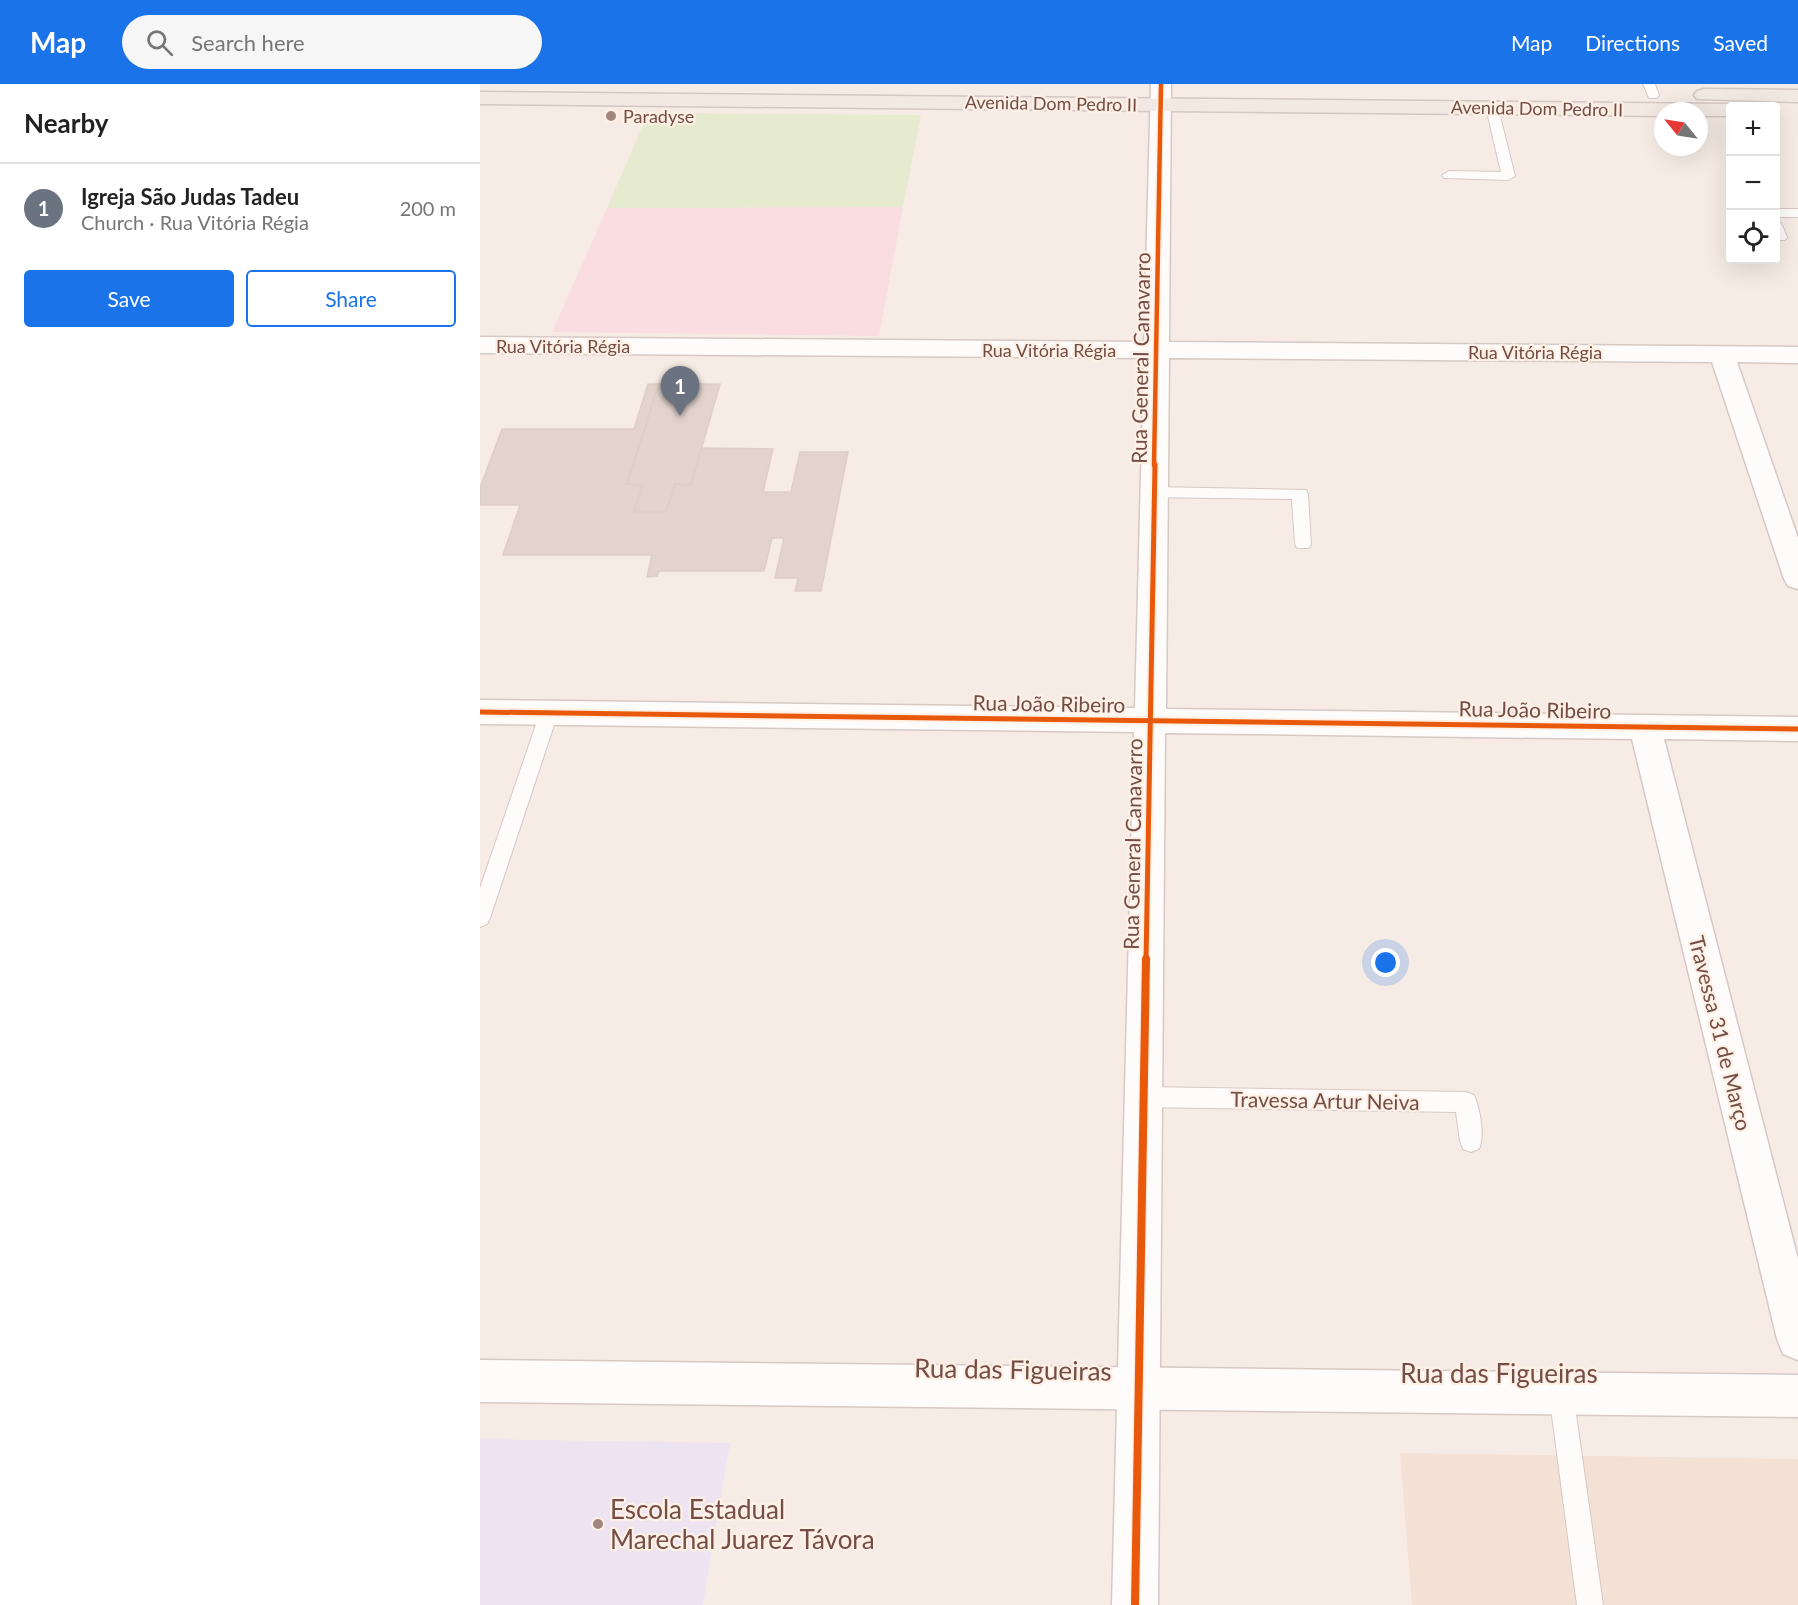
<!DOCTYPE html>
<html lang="en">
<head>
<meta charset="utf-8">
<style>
  :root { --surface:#fff; --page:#f6f6f6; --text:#222; --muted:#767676; --line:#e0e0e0; --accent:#1a73e8 }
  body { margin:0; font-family:Lato,sans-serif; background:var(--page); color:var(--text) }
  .controls { position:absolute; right:18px; top:18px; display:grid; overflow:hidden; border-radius:6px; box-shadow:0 6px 24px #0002 }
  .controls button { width:54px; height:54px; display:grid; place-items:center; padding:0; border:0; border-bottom:2px solid var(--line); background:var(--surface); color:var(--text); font:30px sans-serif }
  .compass { position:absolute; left:1174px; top:18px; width:54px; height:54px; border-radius:50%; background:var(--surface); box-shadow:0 6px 24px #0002; rotate:300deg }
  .you { position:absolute; left:906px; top:879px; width:21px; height:21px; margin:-15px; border:4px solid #fff; border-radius:50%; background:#1a73e8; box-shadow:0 0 0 9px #1a73e833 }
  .badge { display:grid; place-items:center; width:39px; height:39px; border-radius:50%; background:var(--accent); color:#fff; font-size:20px; font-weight:700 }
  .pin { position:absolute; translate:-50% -50px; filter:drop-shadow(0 2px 3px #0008) }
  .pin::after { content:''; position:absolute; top:32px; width:21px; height:18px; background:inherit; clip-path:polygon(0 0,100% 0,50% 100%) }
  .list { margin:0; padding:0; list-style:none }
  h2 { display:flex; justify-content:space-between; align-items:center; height:78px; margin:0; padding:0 24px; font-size:26px }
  h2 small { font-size:20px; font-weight:400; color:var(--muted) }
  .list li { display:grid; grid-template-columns:39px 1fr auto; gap:18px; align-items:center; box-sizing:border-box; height:90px; padding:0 24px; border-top:2px solid var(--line) }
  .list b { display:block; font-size:22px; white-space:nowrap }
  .list p { margin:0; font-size:20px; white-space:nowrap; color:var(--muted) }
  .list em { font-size:20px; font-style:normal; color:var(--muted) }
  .actions { display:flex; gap:12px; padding:18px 24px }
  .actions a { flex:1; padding:14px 0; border:2px solid var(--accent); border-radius:6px; text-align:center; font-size:21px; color:var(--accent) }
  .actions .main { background:var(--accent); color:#fff }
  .icon { flex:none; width:33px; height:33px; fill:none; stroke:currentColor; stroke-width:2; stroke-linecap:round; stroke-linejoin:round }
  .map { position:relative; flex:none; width:1318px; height:1521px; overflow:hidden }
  header { display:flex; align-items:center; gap:36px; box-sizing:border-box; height:84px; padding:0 30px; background:var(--accent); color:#fff }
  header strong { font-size:28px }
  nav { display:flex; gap:33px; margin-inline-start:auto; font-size:21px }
  .search { width:420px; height:54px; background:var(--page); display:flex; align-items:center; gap:15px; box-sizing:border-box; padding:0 21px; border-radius:33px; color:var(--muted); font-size:22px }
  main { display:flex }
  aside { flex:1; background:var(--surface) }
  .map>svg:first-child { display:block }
  .residential { fill:#f4e1d6 }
  .education { fill:#eee3f0 }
  .medical { fill:#f9dde1 }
  .green { fill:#e6ebcf }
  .building { fill:#e2d3cd; stroke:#dfcec7; stroke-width:1.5 }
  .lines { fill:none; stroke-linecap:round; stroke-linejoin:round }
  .service-casing { stroke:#d7c8c3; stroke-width:2 }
  .minor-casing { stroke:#d7c8c3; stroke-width:3 }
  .tertiary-casing { stroke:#d7c8c3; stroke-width:3 }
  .primary-casing { stroke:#d5c7c3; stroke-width:3 }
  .service { fill:#fefcfb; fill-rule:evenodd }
  .minor { fill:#fefcfb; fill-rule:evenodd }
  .tertiary { fill:#fefcfb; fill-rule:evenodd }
  .primary { fill:#f2e9e2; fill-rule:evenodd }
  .cycleway-far2-casing { stroke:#fff0e5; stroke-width:8 }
  .cycleway-far1-casing { stroke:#fff0e5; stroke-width:9 }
  .cycleway-casing { stroke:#fff0e5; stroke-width:11 }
  .cycleway-far2 { stroke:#e8590c; stroke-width:4.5 }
  .cycleway-far1 { stroke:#e8590c; stroke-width:5 }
  .cycleway { stroke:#e8590c; stroke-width:8 }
  .poi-dot { fill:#a1857e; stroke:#fff0e5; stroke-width:2 }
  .labels { text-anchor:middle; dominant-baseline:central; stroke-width:4.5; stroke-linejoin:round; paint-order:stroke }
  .far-street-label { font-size:18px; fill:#734d46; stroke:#fff0e5 }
  .far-poi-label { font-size:18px; fill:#734d46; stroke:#fff0e5; text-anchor:start }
  .street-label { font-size:21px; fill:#734d46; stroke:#fff0e5 }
  .near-street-label { font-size:26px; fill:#734d46; stroke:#fff0e5 }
  .near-poi-label { font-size:26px; fill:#734d46; stroke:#fff0e5; text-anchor:start }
</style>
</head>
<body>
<header>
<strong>Map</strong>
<div class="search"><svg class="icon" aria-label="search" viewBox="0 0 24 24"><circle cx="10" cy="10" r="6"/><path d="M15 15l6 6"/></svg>Search here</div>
<nav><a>Map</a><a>Directions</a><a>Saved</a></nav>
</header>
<main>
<aside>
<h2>Nearby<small></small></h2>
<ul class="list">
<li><span class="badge" style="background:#6b7280">1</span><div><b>Igreja São Judas Tadeu</b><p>Church · Rua Vitória Régia</p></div><em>200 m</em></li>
</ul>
<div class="actions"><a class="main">Save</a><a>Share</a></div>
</aside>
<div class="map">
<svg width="1318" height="1521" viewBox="0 0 1318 1521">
  <rect width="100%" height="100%" fill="#f6ece5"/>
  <polygon class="residential" points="920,1369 1318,1375 1318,1521 932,1521"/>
  <polygon class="education" points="0,1355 250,1359 223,1521 0,1521"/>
  <polygon class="medical" points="423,123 399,252 72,248 127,124"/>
  <polygon class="green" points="168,29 441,31 423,123 127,124"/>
  <g class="building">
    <polygon points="168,300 179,300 147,400 163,401 154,428 186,428 195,400 211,401 221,364 293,365 283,408 311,408 320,368 368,368 341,507 315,507 318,494 295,494 304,454 292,454 284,487 179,487 177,492 167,493 172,471 23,471 40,421 0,421 0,404 22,345 154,345"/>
    <polygon points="179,300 240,300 211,401 195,400 186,428 154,428 163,401 147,400"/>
  </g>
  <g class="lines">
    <defs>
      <g id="service">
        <polygon points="1163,0 1175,0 1179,11 1177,14 1169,14"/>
        <polygon points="1012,20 1018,24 1035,92 1028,96 964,94 962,91 969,87 1021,88 1006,24"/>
        <rect x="1296" y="125" width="22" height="8"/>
        <polygon points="1296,138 1301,139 1307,153 1305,156 1296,156"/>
        <polygon points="674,403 826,406 828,410 831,460 829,464 817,464 815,460 812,415 668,413 666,409 668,405"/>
        <polygon points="69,622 75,624 78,629 10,834 7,840 0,843 0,804 60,629 63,624"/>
        <path d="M 664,1003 L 986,1008 L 994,1011 C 1000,1025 1005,1051 999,1065 L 991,1068 L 983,1065 L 980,1057 L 976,1028 L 664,1023 L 656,1020 L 653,1013 L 656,1006 Z"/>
        <polygon points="1081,1297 1090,1300 1093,1309 1123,1521 1097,1521 1069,1309 1072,1300"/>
      </g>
      <polygon id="minor" points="671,0 691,0 689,258 1318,263 1318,279 1257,278 1318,454 1318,505 1308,502 1304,495 1232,278 689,274 686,625 1318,633 1318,657 1184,655 1318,1175 1318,1276 1303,1270 1297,1255 1152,655 685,649 678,1521 632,1521 654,648 0,640 0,616 655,624 664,274 0,269 0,253 664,258"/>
      <polygon id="tertiary" points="0,1276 1318,1291 1318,1333 0,1318"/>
      <g id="primary">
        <polygon points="1224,5 1318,6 1318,18 1217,15 1214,11 1217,7"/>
        <polygon points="0,8 1250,20 1258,22 1250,22 1250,32 1219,32 1219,27 1183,27 1183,32 0,20"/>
      </g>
    </defs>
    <use href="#service" class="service-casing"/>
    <use href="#minor" class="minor-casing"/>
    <use href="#tertiary" class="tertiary-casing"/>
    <use href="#primary" class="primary-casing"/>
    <use href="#service" class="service"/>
    <use href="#minor" class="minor"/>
    <use href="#tertiary" class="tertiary"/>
    <use href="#primary" class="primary"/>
    <defs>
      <polyline id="cycleway-far2" points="674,381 681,0"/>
      <g id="cycleway-far1">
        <polyline points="0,628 1318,645"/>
        <polyline points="666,877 675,380"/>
      </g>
      <polyline id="cycleway" points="655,1521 666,875"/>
    </defs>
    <use href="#cycleway-far2" class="cycleway-far2-casing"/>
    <use href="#cycleway-far1" class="cycleway-far1-casing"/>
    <use href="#cycleway" class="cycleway-casing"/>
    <use href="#cycleway-far2" class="cycleway-far2"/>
    <use href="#cycleway-far1" class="cycleway-far1"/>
    <use href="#cycleway" class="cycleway"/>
  </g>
  <g class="poi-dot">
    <circle cx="131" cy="32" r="6"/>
    <circle cx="118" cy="1440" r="6"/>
  </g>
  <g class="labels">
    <g class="far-street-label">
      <text transform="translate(571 19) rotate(1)">Avenida Dom Pedro II</text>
      <text transform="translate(1057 24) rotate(1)">Avenida Dom Pedro II</text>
      <text x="83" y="262">Rua Vitória Régia</text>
      <text x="569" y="266">Rua Vitória Régia</text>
      <text x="1055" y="268">Rua Vitória Régia</text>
    </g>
    <g class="far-poi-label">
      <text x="143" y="32">Paradyse</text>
    </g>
    <g class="street-label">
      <text transform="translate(660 274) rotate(-89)">Rua General Canavarro</text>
      <text transform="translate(569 619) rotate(1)">Rua João Ribeiro</text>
      <text transform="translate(1055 625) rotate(1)">Rua João Ribeiro</text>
      <text transform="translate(652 760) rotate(-89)">Rua General Canavarro</text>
      <text transform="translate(1241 949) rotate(76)">Travessa 31 de Março</text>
      <text transform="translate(845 1016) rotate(1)">Travessa Artur Neiva</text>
    </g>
    <g class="near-street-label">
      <text transform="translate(533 1285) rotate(1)">Rua das Figueiras</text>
      <text x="1019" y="1289">Rua das Figueiras</text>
    </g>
    <g class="near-poi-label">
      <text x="130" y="1425">Escola Estadual<tspan x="130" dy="30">Marechal Juarez Távora</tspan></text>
    </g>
  </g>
</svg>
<div class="controls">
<button>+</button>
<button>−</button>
<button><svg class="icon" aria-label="locate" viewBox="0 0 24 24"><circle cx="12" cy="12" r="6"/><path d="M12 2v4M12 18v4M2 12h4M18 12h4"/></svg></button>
</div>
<svg class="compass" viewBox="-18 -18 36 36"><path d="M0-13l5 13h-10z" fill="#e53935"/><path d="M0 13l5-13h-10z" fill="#767676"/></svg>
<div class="you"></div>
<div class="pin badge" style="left:200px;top:332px;background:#6b7280">1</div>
</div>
</main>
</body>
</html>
